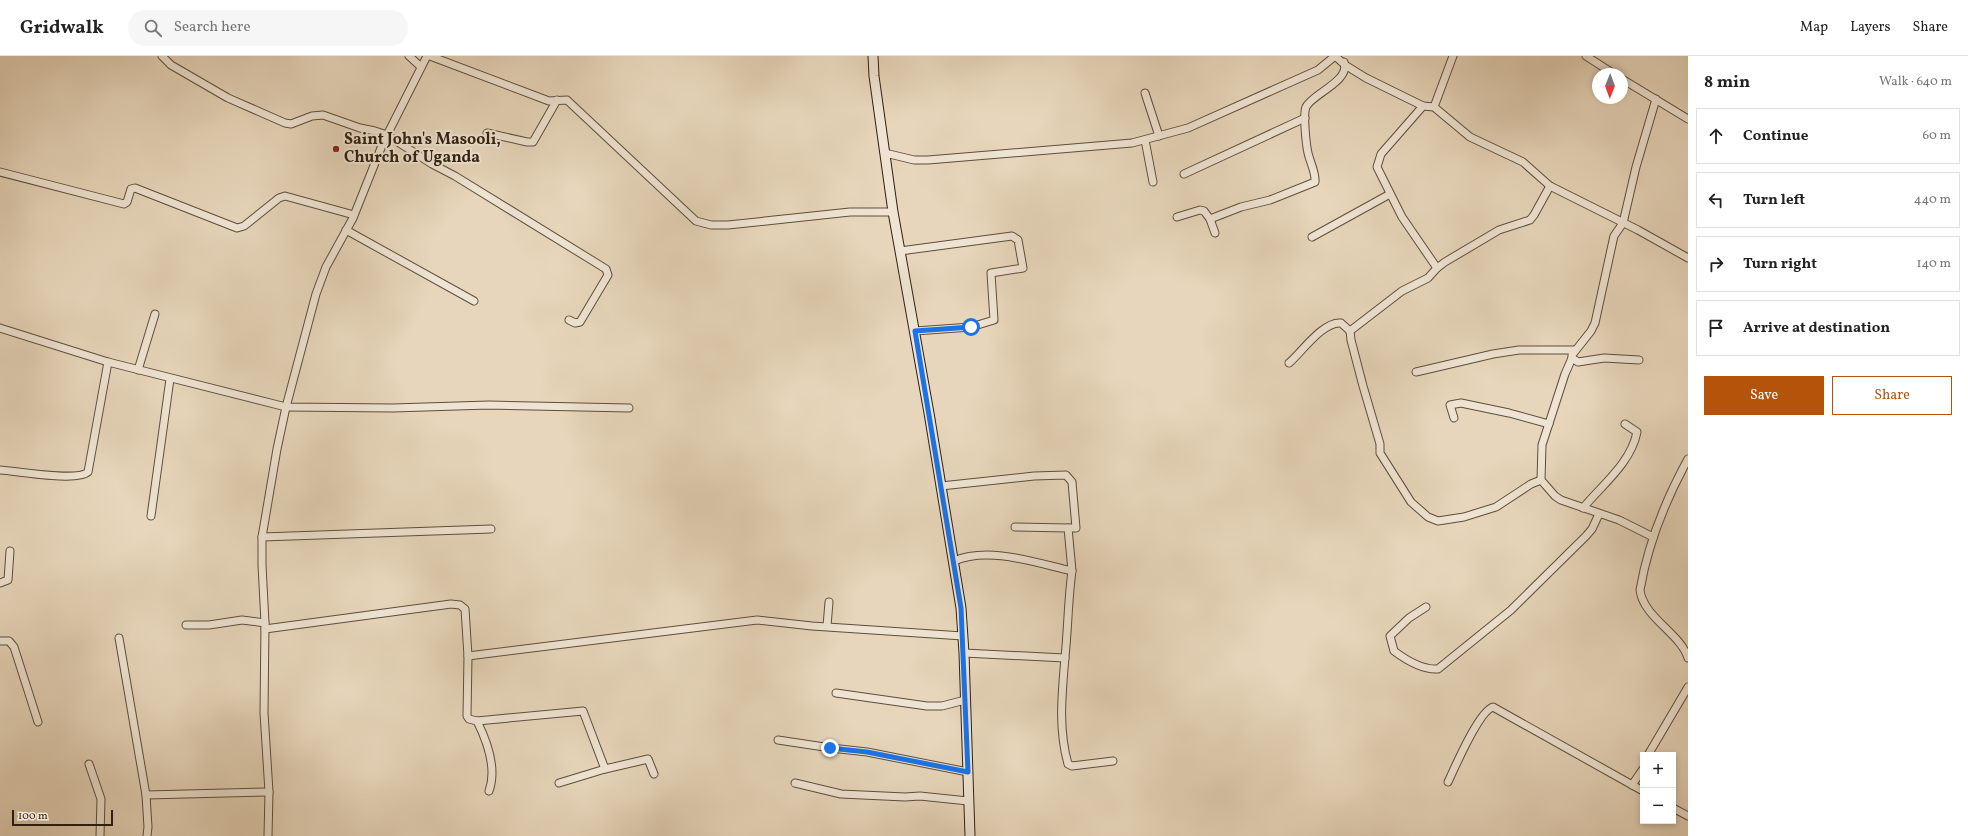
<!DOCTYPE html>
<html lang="en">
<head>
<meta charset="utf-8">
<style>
  :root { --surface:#fff; --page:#f6f6f6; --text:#222; --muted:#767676; --line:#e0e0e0; --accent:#b45309 }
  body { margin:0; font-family:Vollkorn,serif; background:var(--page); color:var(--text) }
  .controls { position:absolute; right:12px; bottom:12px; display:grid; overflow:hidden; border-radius:0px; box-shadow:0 2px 6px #0003 }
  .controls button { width:36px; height:36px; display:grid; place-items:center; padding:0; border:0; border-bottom:1px solid var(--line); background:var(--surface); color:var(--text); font:20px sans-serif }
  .compass { position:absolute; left:1592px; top:12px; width:36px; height:36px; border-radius:50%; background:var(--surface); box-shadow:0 2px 6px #0003; rotate:181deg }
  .scale { position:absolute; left:12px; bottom:10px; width:101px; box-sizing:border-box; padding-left:4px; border:2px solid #312010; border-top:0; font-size:11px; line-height:14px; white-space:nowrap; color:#312010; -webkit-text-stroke:3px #efe4d3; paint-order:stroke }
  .stop { position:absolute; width:12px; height:12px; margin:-9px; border:3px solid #1a73e8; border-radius:50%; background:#fff }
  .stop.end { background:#1a73e8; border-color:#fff; box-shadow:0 1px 4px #0008 }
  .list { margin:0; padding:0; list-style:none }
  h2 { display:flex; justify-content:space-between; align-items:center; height:52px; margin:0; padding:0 16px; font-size:17px }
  h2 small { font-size:13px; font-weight:400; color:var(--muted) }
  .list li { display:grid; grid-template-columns:26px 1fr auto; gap:12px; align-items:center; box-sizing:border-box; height:56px; margin:0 8px 8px; padding:0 8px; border:1px solid var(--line); border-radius:0px }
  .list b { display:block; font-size:15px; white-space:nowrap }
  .list em { font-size:13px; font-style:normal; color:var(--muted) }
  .actions { display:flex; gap:8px; padding:12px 16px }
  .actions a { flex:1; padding:9px 0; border:1px solid var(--accent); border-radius:0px; text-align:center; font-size:14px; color:var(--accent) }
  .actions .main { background:var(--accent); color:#fff }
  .icon { flex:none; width:22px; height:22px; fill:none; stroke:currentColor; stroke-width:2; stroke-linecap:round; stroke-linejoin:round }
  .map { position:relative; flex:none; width:1688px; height:780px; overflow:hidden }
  header { display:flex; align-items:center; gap:24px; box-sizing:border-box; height:56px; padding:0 20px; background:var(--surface); border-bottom:1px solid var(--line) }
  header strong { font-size:19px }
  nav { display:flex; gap:22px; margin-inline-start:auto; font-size:14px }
  .search { width:280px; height:36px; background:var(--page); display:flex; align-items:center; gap:10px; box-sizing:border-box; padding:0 14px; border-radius:22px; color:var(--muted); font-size:15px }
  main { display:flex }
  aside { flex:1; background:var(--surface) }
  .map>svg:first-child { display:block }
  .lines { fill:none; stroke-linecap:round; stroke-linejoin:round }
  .street-casing { stroke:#5e4e3b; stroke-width:9 }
  .secondary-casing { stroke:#312010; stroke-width:11 }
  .street { stroke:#efe4d3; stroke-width:7 }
  .secondary { stroke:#efe4d3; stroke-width:9 }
  .route { stroke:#1a73e8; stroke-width:5 }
  .poi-dot { fill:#8f2418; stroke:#efe4d3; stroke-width:1.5 }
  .labels { text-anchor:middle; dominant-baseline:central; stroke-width:4; stroke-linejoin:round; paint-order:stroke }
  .poi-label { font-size:16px; font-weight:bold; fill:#312010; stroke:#efe4d3; text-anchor:start }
</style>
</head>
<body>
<header>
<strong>Gridwalk</strong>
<div class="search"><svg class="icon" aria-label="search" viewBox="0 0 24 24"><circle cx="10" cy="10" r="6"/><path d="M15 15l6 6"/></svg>Search here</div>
<nav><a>Map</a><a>Layers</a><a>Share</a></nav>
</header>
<main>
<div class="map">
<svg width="1688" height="780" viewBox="0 0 1688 780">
  <rect width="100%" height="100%" fill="#e7d6bb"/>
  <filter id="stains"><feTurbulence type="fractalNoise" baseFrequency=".005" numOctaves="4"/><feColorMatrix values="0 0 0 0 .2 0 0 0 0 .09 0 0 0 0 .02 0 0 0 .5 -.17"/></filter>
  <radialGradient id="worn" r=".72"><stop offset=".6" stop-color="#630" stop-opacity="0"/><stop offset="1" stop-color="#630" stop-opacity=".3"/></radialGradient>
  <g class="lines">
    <defs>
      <g id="street">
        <polyline points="162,0 171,9 228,42 285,67 291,68 312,60 323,59 360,72 375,75 387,79 432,108 455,120 606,213 608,219 580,266 575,267 569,264"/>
        <polyline points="409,0 421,11"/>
        <polyline points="430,0 549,45 567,44 696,165 711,169 728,169 850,156 893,156"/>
        <polyline points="1335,0 1345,9 1366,22 1423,50 1434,51 1470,81 1523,106 1550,130 1638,174 1688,202"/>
        <polyline points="1586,0 1614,18"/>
        <polyline points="1622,23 1688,63"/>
        <polyline points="1145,37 1159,80"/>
        <polyline points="1423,50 1381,98 1377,111 1402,161 1437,212"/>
        <polyline points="1434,51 1453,0"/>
        <polyline points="487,77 527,86 533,86 557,44"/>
        <polyline points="1145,84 1153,126"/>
        <polyline points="885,97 914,104 928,104 1132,87 1188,72 1318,14 1335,0"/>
        <polyline points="0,116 124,148 127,146 131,133 135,132 237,172 244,170 279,142 285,140 354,159"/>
        <polyline points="1184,118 1305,62"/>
        <polyline points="1550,130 1534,159 1530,164 1499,174 1445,206 1437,212 1428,222 1402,235 1350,275 1351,284 1363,330 1380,388 1380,397 1411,446 1428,461 1438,465 1464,461 1496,451 1531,428 1541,424 1555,440 1561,444 1619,464 1653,481"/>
        <polyline points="1177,161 1200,154 1204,155 1210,163 1215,177"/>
        <path d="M 1210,163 L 1241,151 L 1270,144 L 1315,126 C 1316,117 1310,106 1308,97 C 1306,88 1303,58 1306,51 C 1312,38 1351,25 1344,6"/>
        <polyline points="346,174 474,245"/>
        <polyline points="1312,181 1390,138"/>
        <polyline points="900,195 1012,180 1018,184 1023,212 991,217 994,264 971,271 915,275"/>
        <polyline points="0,272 108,306 286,351 393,352 489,349 629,352"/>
        <polyline points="1639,304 1604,302 1578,306 1572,302 1572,299 1591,275 1595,267 1612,189 1614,180 1623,167 1636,111 1656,43"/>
        <path d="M 1289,307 C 1301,297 1323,265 1341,267 L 1350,275"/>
        <polyline points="138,314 155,258"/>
        <polyline points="1416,316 1493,298 1519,294 1575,294"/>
        <polyline points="1454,362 1450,349 1461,347 1509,357 1549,368"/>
        <path d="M 1688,403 C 1665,445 1648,487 1640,534 C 1643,561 1681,578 1688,602"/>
        <path d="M 0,414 C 17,415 77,426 88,416 L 108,306"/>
        <polyline points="1541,424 1542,389 1565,318 1572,302"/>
        <polyline points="941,430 1034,420 1066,419 1072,426 1076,472 1068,472"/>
        <path d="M 1583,452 C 1602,429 1631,407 1637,376 L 1625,368"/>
        <polyline points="151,460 170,323"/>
        <polyline points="1015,471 1068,472 1072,515"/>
        <polyline points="262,481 491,473"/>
        <path d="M 954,505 C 989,490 1036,507 1072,515 C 1068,544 1068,573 1065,601 C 1062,638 1058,672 1068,708 L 1072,710 L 1113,705"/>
        <polyline points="0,527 8,524 10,495"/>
        <path d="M 1426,551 L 1409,562 L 1390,580 L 1394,595 C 1406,604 1423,614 1438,613 L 1511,554 L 1586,480 L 1592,473 L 1599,458"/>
        <polyline points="186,569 209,569 242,564 265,567"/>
        <polyline points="827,570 829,546"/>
        <polyline points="265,573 451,548 460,549 465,553 468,600 467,660 469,663 477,665 583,655 605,713"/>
        <polyline points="119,582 146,739 148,771 147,780"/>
        <polyline points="0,585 9,585 14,591 38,666"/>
        <polyline points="964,597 1065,602"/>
        <polyline points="468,600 757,564 812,570 963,580"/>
        <polyline points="836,637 927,650 942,650 965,644"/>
        <path d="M 477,665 C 487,685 497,713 489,735"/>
        <polyline points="778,684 831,692 867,696 968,716"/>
        <polyline points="1648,699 1688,631"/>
        <polyline points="89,708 101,743 100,780"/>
        <path d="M 1448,726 C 1455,711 1479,655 1493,651 L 1643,735"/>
        <polyline points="559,727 605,713 648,703 654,718"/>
        <polyline points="795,727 841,738 905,741 920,740 968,745"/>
        <polyline points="1632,729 1643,713"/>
        <polyline points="146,739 269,736"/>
        <polyline points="1673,752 1688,760"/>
        <polyline points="268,780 269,736 264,657 265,567 262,509 262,481 277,393 286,351 316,238 326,211 353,162 383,87 427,0"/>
      </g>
      <polyline id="secondary" points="873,0 874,20 893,156 929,357 961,552 964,597 970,780"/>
    </defs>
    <use href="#street" class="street-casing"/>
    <use href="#secondary" class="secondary-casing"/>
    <use href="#street" class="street"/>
    <use href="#secondary" class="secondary"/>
  </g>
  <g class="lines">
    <polyline class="route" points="830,692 867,696 968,716 961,552 915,275 971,271"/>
  </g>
  <circle class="poi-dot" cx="336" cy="93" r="4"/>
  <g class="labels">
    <g class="poi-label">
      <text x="344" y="84">Saint John's Masooli,<tspan x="344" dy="18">Church of Uganda</tspan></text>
    </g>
  </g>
  <rect width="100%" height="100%" filter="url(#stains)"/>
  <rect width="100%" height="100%" fill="url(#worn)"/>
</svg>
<div class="controls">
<button>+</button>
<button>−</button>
</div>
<svg class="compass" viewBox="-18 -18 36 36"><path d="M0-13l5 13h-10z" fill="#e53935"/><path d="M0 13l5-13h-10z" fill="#767676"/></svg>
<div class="scale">100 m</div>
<div class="stop" style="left:971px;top:271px"></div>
<div class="stop end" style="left:830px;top:692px"></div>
</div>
<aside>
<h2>8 min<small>Walk · 640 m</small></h2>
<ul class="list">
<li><svg class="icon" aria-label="ahead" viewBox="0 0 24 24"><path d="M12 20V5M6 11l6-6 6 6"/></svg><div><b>Continue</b></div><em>60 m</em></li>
<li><svg class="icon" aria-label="left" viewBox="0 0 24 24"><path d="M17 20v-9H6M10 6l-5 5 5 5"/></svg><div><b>Turn left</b></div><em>440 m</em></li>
<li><svg class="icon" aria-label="right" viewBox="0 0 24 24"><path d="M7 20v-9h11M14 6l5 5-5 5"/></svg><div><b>Turn right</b></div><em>140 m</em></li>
<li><svg class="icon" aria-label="arrive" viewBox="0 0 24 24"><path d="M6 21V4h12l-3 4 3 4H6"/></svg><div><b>Arrive at destination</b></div></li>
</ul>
<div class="actions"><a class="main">Save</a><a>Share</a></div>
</aside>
</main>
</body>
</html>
